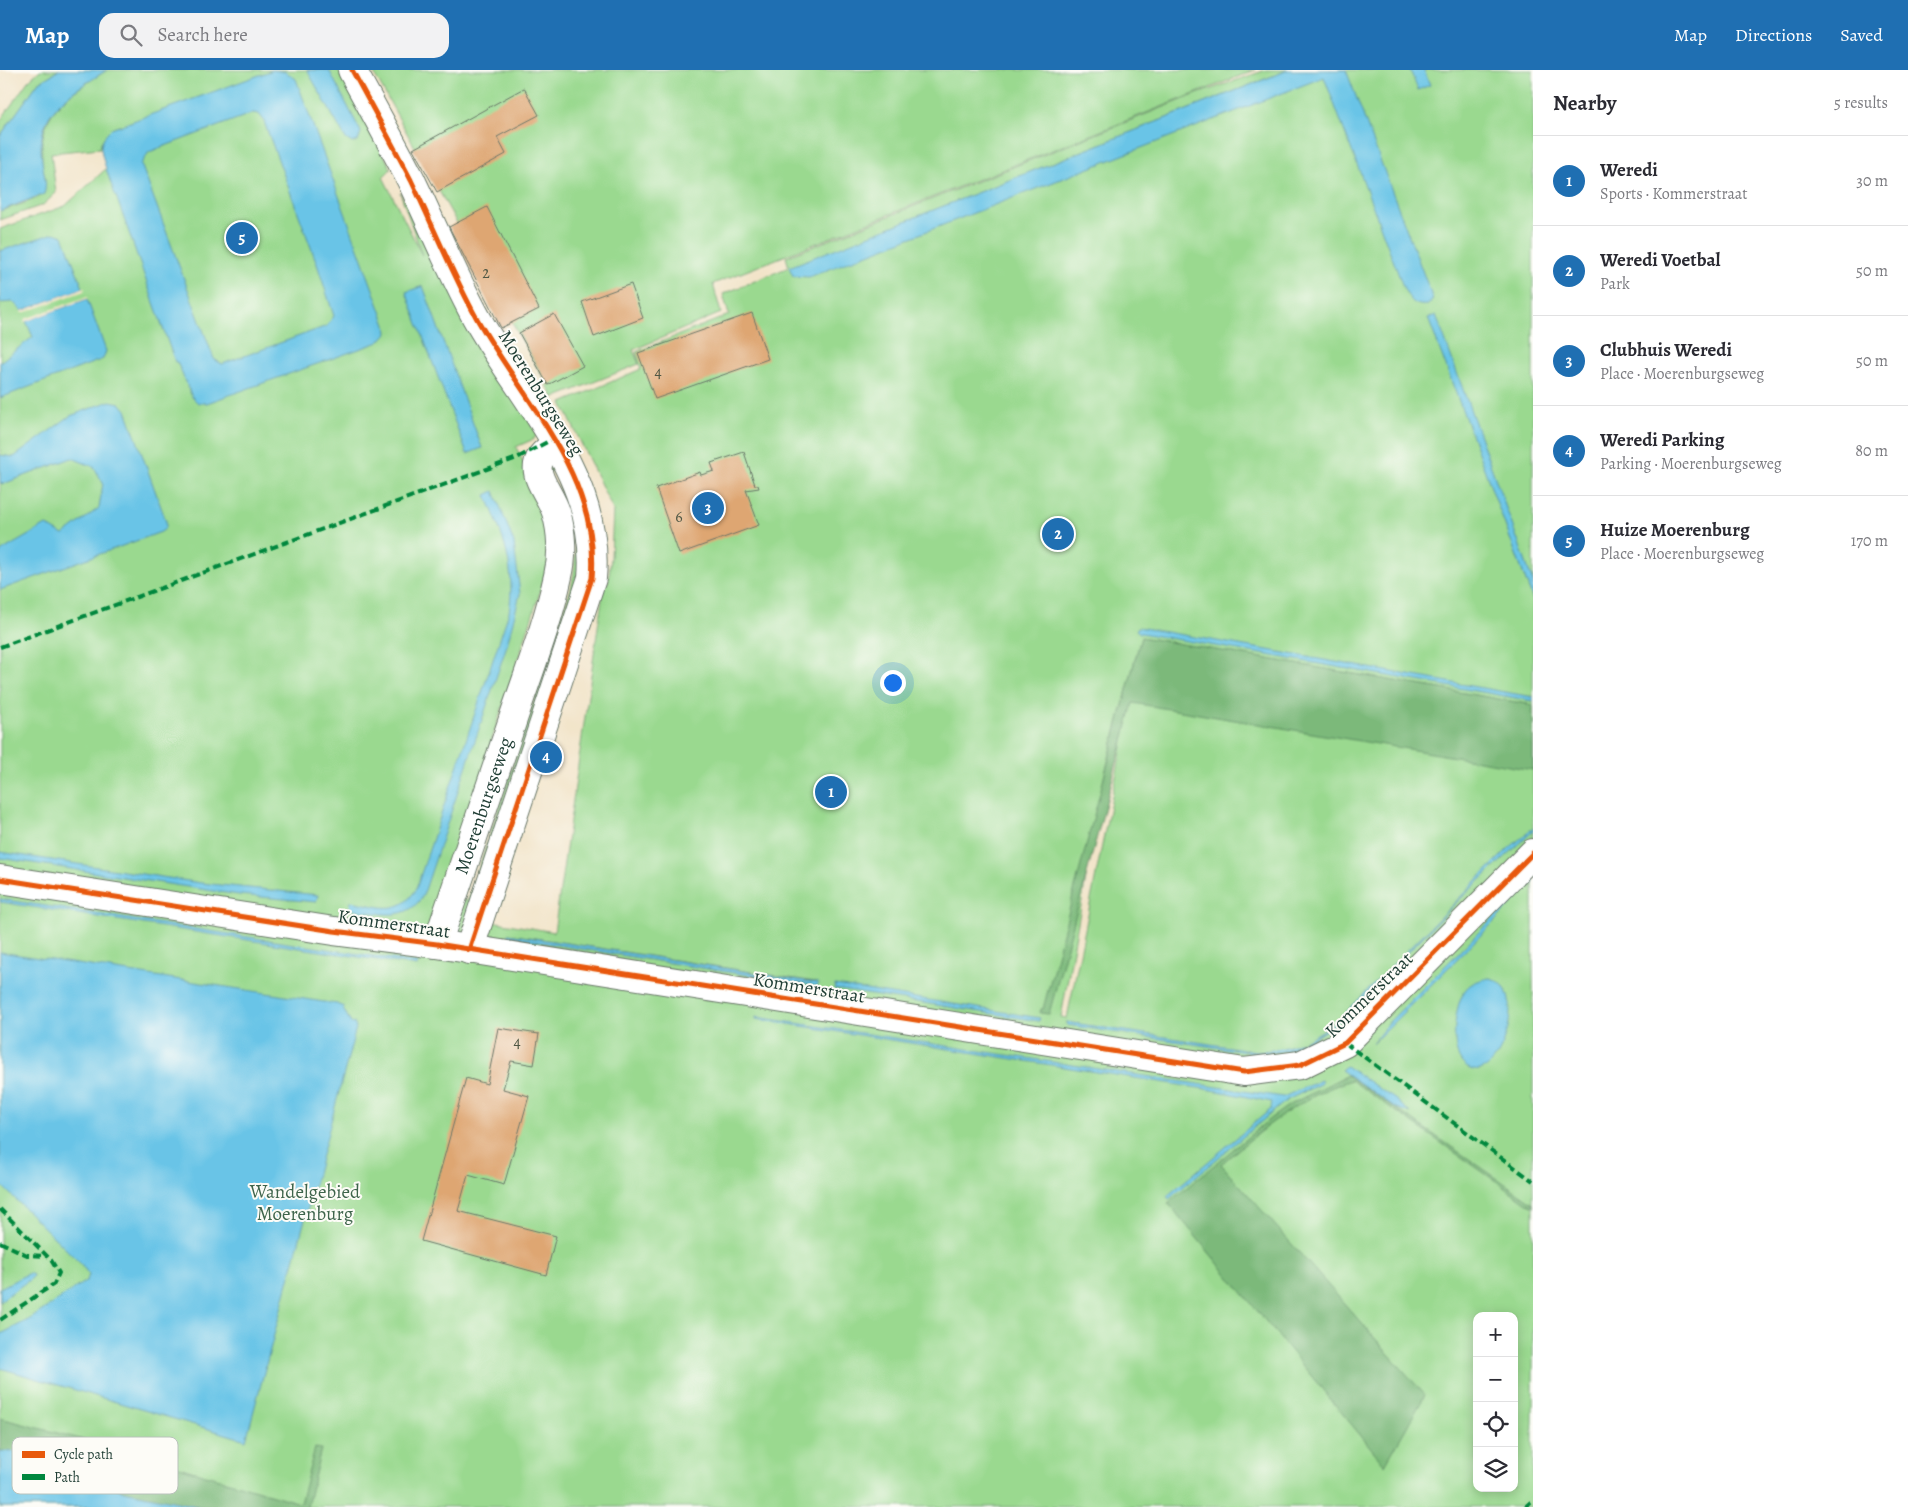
<!DOCTYPE html>
<html lang="en">
<head>
<meta charset="utf-8">
<style>
  :root { --surface:#fff; --page:#f2f2f3; --text:#2b2b33; --muted:#7c7c81; --line:#e1e1e2; --accent:#1f6fb2 }
  body { margin:0; font-family:Alegreya,serif; background:var(--page); color:var(--text) }
  .controls { position:absolute; right:15px; bottom:15px; display:grid; overflow:hidden; border-radius:10px; box-shadow:0 2px 12px #0003 }
  .controls button { width:45px; height:45px; display:grid; place-items:center; padding:0; border:0; border-bottom:1px solid var(--line); background:var(--surface); color:var(--text); font:25px sans-serif }
  .you { position:absolute; left:892px; top:612px; width:18px; height:18px; margin:-12px; border:4px solid #fff; border-radius:50%; background:#1a73e8; box-shadow:0 0 0 8px #1a73e833 }
  .badge { display:grid; place-items:center; width:32px; height:32px; border-radius:50%; background:var(--accent); color:#fff; font-size:16px; font-weight:700 }
  .pin { position:absolute; translate:-50% -50%; border:2px solid #fff; box-shadow:0 1px 5px #0006 }
  .list { margin:0; padding:0; list-style:none }
  h2 { display:flex; justify-content:space-between; align-items:center; height:65px; margin:0; padding:0 20px; font-size:21px }
  h2 small { font-size:16px; font-weight:400; color:var(--muted) }
  .list li { display:grid; grid-template-columns:32px 1fr auto; gap:15px; align-items:center; box-sizing:border-box; height:90px; padding:0 20px; border-top:1px solid var(--line) }
  .list b { display:block; font-size:19px; white-space:nowrap }
  .list p { margin:0; font-size:16px; white-space:nowrap; color:var(--muted) }
  .list em { font-size:16px; font-style:normal; color:var(--muted) }
  .icon { flex:none; width:28px; height:28px; fill:none; stroke:currentColor; stroke-width:2; stroke-linecap:round; stroke-linejoin:round }
  .map { position:relative; flex:none; width:1533px; height:1437px; overflow:hidden }
  header { display:flex; align-items:center; gap:30px; box-sizing:border-box; height:70px; padding:0 25px; background:var(--accent); color:#fff }
  header strong { font-size:24px }
  nav { display:flex; gap:28px; margin-inline-start:auto; font-size:18px }
  .search { width:350px; height:45px; background:var(--page); display:flex; align-items:center; gap:12px; box-sizing:border-box; padding:0 18px; border-radius:15px; color:var(--muted); font-size:19px }
  main { display:flex }
  aside { flex:1; background:var(--surface) }
  .map>svg:first-child { display:block }
  .green { fill:#9ad98f; stroke:#5c8b62; fill-rule:evenodd }
  .forest { fill:#7bb97a; stroke:#4d7b57 }
  .water { fill:#69c4e7; stroke:#44808e; fill-rule:evenodd }
  .pier { fill:#f2e4c9 }
  .building { fill:#dea672 }
  .lines { fill:none; stroke-linecap:round; stroke-linejoin:round }
  .street-casing { stroke:#697768; stroke-width:30 }
  .street { stroke:#fff; stroke-width:28 }
  .quiet { stroke:#00873e; stroke-width:4; stroke-dasharray:8 4; stroke-linecap:butt }
  .cycleway-casing { stroke:#fdfcf7; stroke-width:8 }
  .cycleway { stroke:#e8590c; stroke-width:5 }
  .labels { text-anchor:middle; dominant-baseline:central; stroke-width:4; stroke-linejoin:round; paint-order:stroke }
  .number-label { font-size:16px; fill:#4f5744 }
  .street-label { font-size:19px; fill:#1f3d34; stroke:#fdfcf7 }
  .park-label { font-size:19px; fill:#3e644b; stroke:#fdfcf7 }
  .key { fill:#fdfcf7; stroke:#bac3bc; stroke-width:1 }
  .key-label { font-size:14px; fill:#1f3d34 }
</style>
</head>
<body>
<header>
<strong>Map</strong>
<div class="search"><svg class="icon" aria-label="search" viewBox="0 0 24 24"><circle cx="10" cy="10" r="6"/><path d="M15 15l6 6"/></svg>Search here</div>
<nav><a>Map</a><a>Directions</a><a>Saved</a></nav>
</header>
<main>
<div class="map">
<svg width="1533" height="1437" viewBox="0 0 1533 1437">
  <rect width="100%" height="100%" fill="#fdfcf7"/>
  <filter id="ink" filterUnits="userSpaceOnUse"><feTurbulence type="fractalNoise" baseFrequency=".02" numOctaves="2"/><feDisplacementMap in="SourceGraphic" scale="10" xChannelSelector="R" yChannelSelector="G"/><feConvolveMatrix kernelMatrix="1 2 1 2 8 2 1 2 1" color-interpolation-filters="sRGB"/></filter>
  <filter id="wash" filterUnits="userSpaceOnUse"><feTurbulence type="fractalNoise" baseFrequency=".0096" numOctaves="4" result="noise"/><feDisplacementMap in="SourceGraphic" scale="20" xChannelSelector="R" yChannelSelector="G"/><feGaussianBlur stdDeviation="1.12" result="paint"/><feColorMatrix in="noise" values="0 0 0 0 0 0 0 0 0 0 0 0 0 0 0 0 0 1.4 0 .05"/><feComposite in="paint" operator="in"/></filter>
  <g filter="url(#wash)">
    <rect width="100%" height="100%" fill="#f2e4c9"/>
    <g class="green">
      <polygon points="40,0 59,0 38,13 0,66 0,51 28,11"/>
      <path d="M 107,0 L 343,0 L 391,99 L 383,107 L 422,185 L 400,122 L 468,248 L 537,364 L 534,369 L 516,377 L 557,460 L 538,529 L 492,669 L 458,828 L 468,831 L 571,519 C 580,476 575,439 555,400 L 546,403 L 553,393 L 563,400 L 583,492 L 491,851 L 554,862 L 604,515 L 608,512 L 611,488 L 613,440 L 562,333 L 641,299 L 636,282 L 729,245 L 723,224 L 789,197 L 786,187 L 1197,24 L 1266,0 L 1288,0 L 886,159 L 1331,0 L 1425,236 L 1340,0 L 1533,0 L 1533,512 L 1433,247 L 1429,248 L 1533,530 L 1533,627 L 1354,599 L 1533,631 L 1533,635 L 1141,567 L 1105,703 L 1061,947 L 1067,948 L 1142,578 L 1533,637 L 1533,1437 L 0,1437 L 0,159 L 65,136 L 174,37 L 111,59 L 101,72 L 100,78 L 51,83 L 56,123 L 43,135 L 0,150 L 0,141 C 9,138 38,130 42,124 C 48,116 44,107 43,98 C 35,42 65,27 107,0 ZM 509,864 L 815,912 L 817,916 L 507,867 ZM 1477,1246 L 1514,1246 L 1514,1418 L 1477,1418 Z"/>
      <polygon points="372,0 1255,0 713,214 721,243 633,280 639,294 554,328"/>
    </g>
    <g class="forest">
      <polygon points="1141,567 1533,635 1533,700 1133,633 1049,944 1040,943 1041,939 1043,939"/>
      <path d="M 1347,1005 L 1533,1133 L 1533,1137 L 1351,1010 C 1300,1027 1261,1060 1221,1094 L 1425,1325 L 1385,1395 L 1168,1133 L 1271,1048 L 1289,1035 Z"/>
      <polygon points="0,1348 111,1377 300,1433 315,1378 321,1379 307,1437 202,1437 159,1429 119,1420 33,1383 0,1381"/>
    </g>
    <g class="water">
      <path d="M 59,0 L 107,0 C 71,23 35,40 42,90 C 43,101 48,115 44,124 L 0,141 L 0,66 L 38,13 Z"/>
      <path d="M 273,0 L 286,2 L 296,9 L 386,255 L 387,263 L 379,272 L 207,333 L 198,333 L 192,327 L 177,292 L 175,292 L 116,126 C 114,124 100,83 101,76 C 102,69 106,64 111,59 ZM 253,43 L 259,44 L 263,49 L 316,191 L 334,246 L 327,256 L 222,294 L 214,289 L 141,94 L 149,82 Z"/>
      <polygon points="307,0 329,0 361,62 358,71 352,73 346,69"/>
      <path d="M 1288,0 L 1346,0 L 1433,229 L 1428,235 C 1414,237 1410,230 1404,219 L 1324,7 L 809,207 L 793,206 L 789,197 Z"/>
      <polygon points="1410,0 1424,0 1430,15 1418,20"/>
      <polygon points="54,163 63,166 83,218 22,241 13,232 0,233 0,181"/>
      <polygon points="423,216 482,378 467,384 406,222"/>
      <polygon points="87,229 106,281 103,289 0,328 0,292 33,267 26,251"/>
      <polygon points="1436,245 1533,512 1533,530 1428,248"/>
      <polygon points="110,331 120,333 126,340 166,451 166,458 161,462 0,520 0,483 3,480 46,455 63,465 99,438 103,413 94,397 72,388 3,414 0,413 0,385 14,387 70,346"/>
      <path d="M 494,421 L 514,473 L 520,524 L 507,575 L 424,823 C 409,854 378,843 350,839 L 351,831 C 378,836 400,847 416,819 L 509,542 C 516,497 503,466 486,425 Z"/>
      <polygon points="1138,557 1533,627 1533,631 1140,563 1136,560"/>
      <path d="M 1533,758 L 1533,761 L 1458,831 L 1342,949 L 1307,973 L 1286,981 L 1260,984 L 1067,955 L 1067,952 L 1256,981 C 1289,981 1316,968 1341,947 L 1508,779 Z"/>
      <polygon points="0,782 201,813 318,825 316,832 239,825 0,788"/>
      <polygon points="1533,808 1533,813 1372,974 1390,951"/>
      <polygon points="0,829 418,893 417,896 0,832"/>
      <polygon points="508,864 818,913 817,916 507,867"/>
      <polygon points="0,882 337,934 345,937 343,939 352,954 354,953 356,958 246,1370 0,1298 1,1264 30,1249 87,1210 89,1205 81,1194 0,1114"/>
      <path d="M 1489,908 C 1533,913 1499,1026 1464,995 C 1449,982 1454,933 1466,919 C 1472,912 1480,910 1489,908 Z"/>
      <polygon points="835,915 1040,948 1039,951 834,919"/>
      <polygon points="756,947 1283,1027 1321,1010 1322,1013 1287,1030 1169,1129 1167,1126 1271,1039 1272,1032 1212,1020 756,949"/>
      <polygon points="1346,996 1396,1030 1410,1043 1396,1038 1341,1000"/>
      <polygon points="29,1203 33,1205 32,1208 0,1231 0,1218"/>
      <polygon points="0,1381 33,1383 124,1421 202,1437 0,1437"/>
    </g>
    <g class="pier">
      <polygon points="85,217 84,221 23,243 20,242"/>
      <polygon points="86,227 89,228 24,252 25,249"/>
    </g>
    <g id="blocks">
      <g class="building">
        <polygon points="524,18 539,45 497,67 506,84 437,122 413,79"/>
        <polygon points="487,137 539,239 501,258 449,157"/>
        <polygon points="631,214 643,248 594,267 582,232"/>
        <polygon points="752,243 768,289 655,329 638,283"/>
        <polygon points="554,244 583,296 548,315 519,263"/>
        <polygon points="744,382 755,415 758,415 759,418 746,420 759,455 679,484 656,418 700,402 701,405 714,401 711,393"/>
        <polygon points="498,958 539,964 534,995 511,991 503,1019 529,1026 504,1115 468,1105 458,1141 556,1166 546,1205 421,1171 466,1008 487,1014"/>
      </g>
    </g>
  </g>
  <g filter="url(#ink)">
    <use href="#blocks" fill-opacity="0" stroke="#697768" stroke-width="1"/>
    <g class="lines">
      <defs>
        <g id="street">
          <path d="M 352,0 C 372,37 392,73 411,110 C 433,156 452,203 476,247 C 522,330 601,406 592,508 L 469,880"/>
          <polyline points="0,809 334,861 437,874 1244,1002 1300,995 1345,973 1533,783"/>
          <path id="s1" d="M 437,874 C 462,801 486,728 511,655 C 527,606 547,557 558,506 C 563,486 562,462 556,442 C 548,417 519,395 556,375"/>
        </g>
      </defs>
      <use href="#street" class="street-casing"/>
      <use href="#street" class="street"/>
      <g class="quiet">
        <polyline points="0,577 517,388 553,369"/>
        <polyline points="1345,973 1533,1111"/>
        <polyline points="0,1139 51,1190 59,1203 54,1214 0,1250"/>
        <polyline points="0,1172 27,1185 47,1186"/>
        <polyline points="1525,1437 1533,1430"/>
      </g>
      <defs>
        <g id="cycleway">
          <path d="M 352,0 C 372,37 392,73 411,110 C 433,156 452,203 476,247 C 522,330 601,406 592,508 L 469,880"/>
          <polyline points="0,809 334,861 437,874 1244,1002 1300,995 1345,973 1533,783"/>
        </g>
      </defs>
      <use href="#cycleway" class="cycleway-casing"/>
      <use href="#cycleway" class="cycleway"/>
    </g>
  </g>
  <g class="labels">
    <g class="number-label">
      <text x="486" y="203">2</text>
      <text x="658" y="302">4</text>
      <text x="679" y="447">6</text>
      <text x="517" y="972">4</text>
    </g>
    <g class="street-label">
      <text transform="translate(541 323) rotate(58)">Moerenburgseweg</text>
      <text stroke="none"><textPath href="#s1" startOffset="146">Moerenburgseweg</textPath></text>
      <text transform="translate(394 854) rotate(8)">Kommerstraat</text>
      <text transform="translate(809 918) rotate(9)">Kommerstraat</text>
      <text transform="translate(1369 925) rotate(-44)">Kommerstraat</text>
    </g>
    <g class="park-label">
      <text x="305" y="1122">Wandelgebied<tspan x="305" dy="22">Moerenburg</tspan></text>
    </g>
  </g>
  <rect x="12" y="1367" width="166" height="57" rx="8" class="key"/>
  <rect x="22" y="1381" width="23" height="7" fill="#e8590c"/>
  <rect x="22" y="1404" width="23" height="6" fill="#00873e"/>
  <g class="key-label">
    <text x="54" y="1389">Cycle path</text>
    <text x="54" y="1412">Path</text>
  </g>
</svg>
<div class="controls">
<button>+</button>
<button>−</button>
<button><svg class="icon" aria-label="locate" viewBox="0 0 24 24"><circle cx="12" cy="12" r="6"/><path d="M12 2v4M12 18v4M2 12h4M18 12h4"/></svg></button>
<button><svg class="icon" aria-label="layers" viewBox="0 0 24 24"><path d="M12 4l9 5-9 5-9-5zM3 14l9 5 9-5"/></svg></button>
</div>
<div class="you"></div>
<div class="pin badge" style="left:831px;top:722px">1</div>
<div class="pin badge" style="left:1058px;top:464px">2</div>
<div class="pin badge" style="left:708px;top:438px">3</div>
<div class="pin badge" style="left:546px;top:687px">4</div>
<div class="pin badge" style="left:242px;top:168px">5</div>
</div>
<aside>
<h2>Nearby<small>5 results</small></h2>
<ul class="list">
<li><span class="badge">1</span><div><b>Weredi</b><p>Sports · Kommerstraat</p></div><em>30 m</em></li>
<li><span class="badge">2</span><div><b>Weredi Voetbal</b><p>Park</p></div><em>50 m</em></li>
<li><span class="badge">3</span><div><b>Clubhuis Weredi</b><p>Place · Moerenburgseweg</p></div><em>50 m</em></li>
<li><span class="badge">4</span><div><b>Weredi Parking</b><p>Parking · Moerenburgseweg</p></div><em>80 m</em></li>
<li><span class="badge">5</span><div><b>Huize Moerenburg</b><p>Place · Moerenburgseweg</p></div><em>170 m</em></li>
</ul>
</aside>
</main>
</body>
</html>
